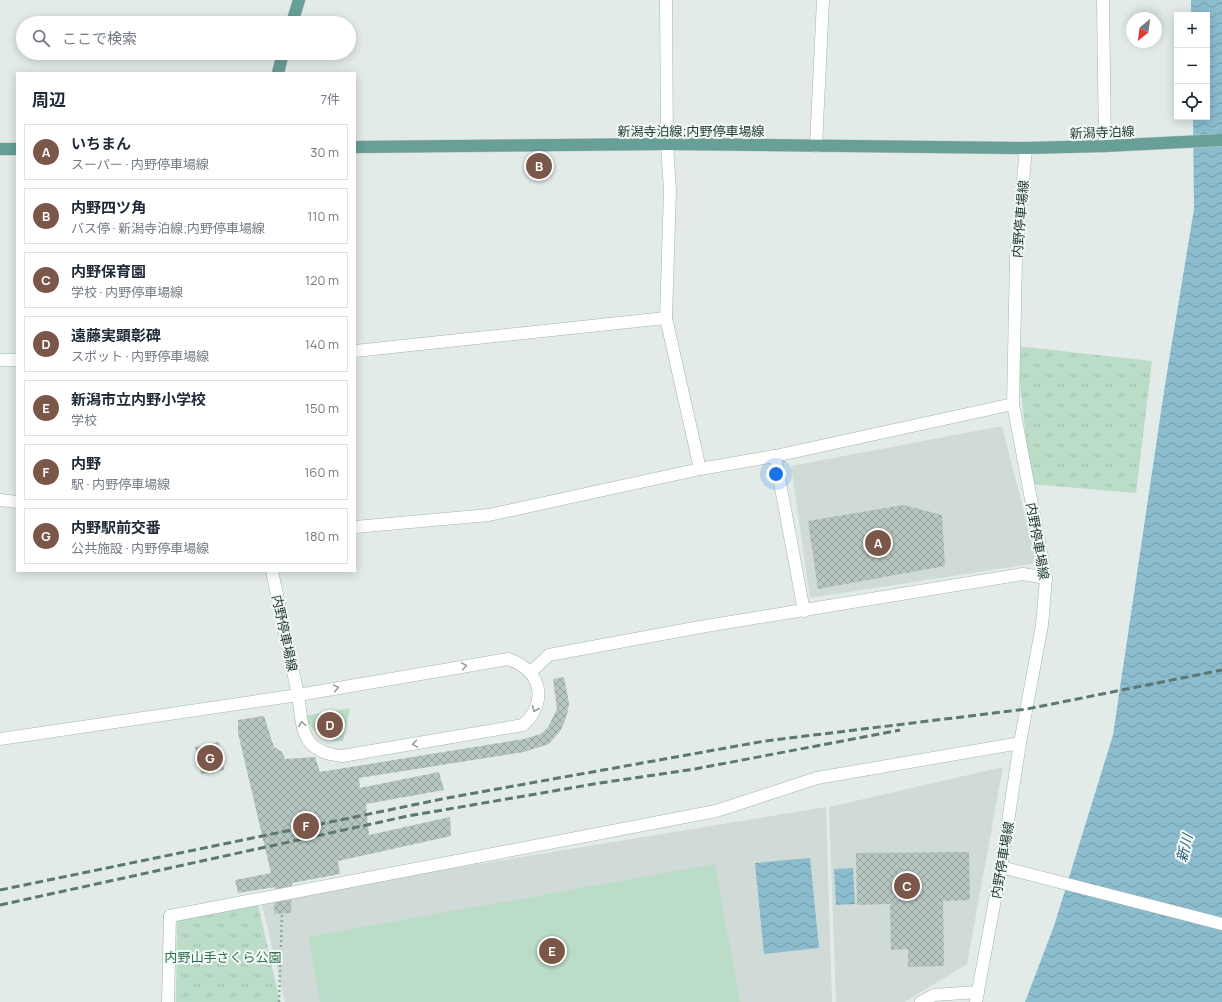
<!DOCTYPE html>
<html lang="ja">
<head>
<meta charset="utf-8">
<style>
  :root { --surface:#fff; --page:#f6f6f7; --text:#1f2937; --muted:#747a83; --line:#e0e1e3; --accent:#7b5749 }
  body { margin:0; font-family:Manrope,"Noto Sans JP",sans-serif; background:var(--page); color:var(--text) }
  .controls { position:absolute; right:12px; top:12px; display:grid; overflow:hidden; border-radius:0px; box-shadow:0 2px 10px #0003 }
  .controls button { width:36px; height:36px; display:grid; place-items:center; padding:0; border:0; border-bottom:1px solid var(--line); background:var(--surface); color:var(--text); font:20px sans-serif }
  .compass { position:absolute; left:1126px; top:12px; width:36px; height:36px; border-radius:50%; background:var(--surface); box-shadow:0 2px 10px #0003; rotate:209deg }
  .you { position:absolute; left:776px; top:474px; width:14px; height:14px; margin:-10px; border:3px solid #fff; border-radius:50%; background:#1a73e8; box-shadow:0 0 0 6px #1a73e833 }
  .badge { display:grid; place-items:center; width:26px; height:26px; border-radius:50%; background:var(--accent); color:#fff; font-size:13px; font-weight:700 }
  .pin { position:absolute; translate:-50% -50%; border:2px solid #fff; box-shadow:0 1px 4px #0006 }
  .list { margin:0; padding:0; list-style:none }
  h2 { display:flex; justify-content:space-between; align-items:center; height:52px; margin:0; padding:0 16px; font-size:17px }
  h2 small { font-size:13px; font-weight:400; color:var(--muted) }
  .list li { display:grid; grid-template-columns:26px 1fr auto; gap:12px; align-items:center; box-sizing:border-box; height:56px; margin:0 8px 8px; padding:0 8px; border:1px solid var(--line); border-radius:0px }
  .list b { display:block; font-size:15px; white-space:nowrap }
  .list p { margin:0; font-size:13px; white-space:nowrap; color:var(--muted) }
  .list em { font-size:13px; font-style:normal; color:var(--muted) }
  .icon { flex:none; width:22px; height:22px; fill:none; stroke:currentColor; stroke-width:2; stroke-linecap:round; stroke-linejoin:round }
  .map { position:relative; flex:none; width:1222px; height:1002px; overflow:hidden }
  .search { position:absolute; background:var(--surface); box-shadow:0 2px 10px #0003; left:16px; top:16px; width:340px; height:44px; display:flex; align-items:center; gap:10px; box-sizing:border-box; padding:0 14px; border-radius:22px; color:var(--muted); font-size:15px }
  .panel { position:absolute; background:var(--surface); box-shadow:0 2px 10px #0003; left:16px; top:72px; width:340px; height:500px; border-radius:0px }
  .map>svg:first-child { display:block }
  .built { fill:#d0dbd7 }
  .grass { fill:url(#grass-tufts) }
  .garden { fill:#bbdcc7 }
  .water { fill:url(#water-waves) }
  .building { fill:url(#building-cross-hatch) }
  .lines { fill:none; stroke-linecap:round; stroke-linejoin:round }
  .service-casing { stroke:#a5b3af; stroke-width:13 }
  .minor-casing { stroke:#a5b3af; stroke-width:13 }
  .secondary-casing { stroke:#a0b7b1; stroke-width:13 }
  .primary-casing { stroke:#c1c8c7; stroke-width:13 }
  .path { stroke:#83aea5; stroke-width:2.5; stroke-dasharray:2 3; stroke-linecap:butt }
  .service { stroke:#fff; stroke-width:12 }
  .minor { stroke:#fff; stroke-width:12 }
  .secondary { stroke:#fff; stroke-width:12 }
  .primary { stroke:#689f96; stroke-width:12 }
  .rail { stroke:#5d7773; stroke-width:3; stroke-dasharray:8 4; stroke-linecap:butt }
  .oneway { stroke:#909d9b }
  .labels { text-anchor:middle; dominant-baseline:central; stroke-width:4; stroke-linejoin:round; paint-order:stroke }
  .street-label { font-size:13px; fill:#223b37; stroke:#f2f8f5 }
  .park-label { font-size:13px; fill:#2e704f; stroke:#f2f8f5 }
  .water-label { font-size:14px; font-style:italic; fill:#1f5e75; stroke:#f2f8f5 }
</style>
</head>
<body>
<div class="map">
<svg width="1222" height="1002" viewBox="0 0 1222 1002">
  <defs>
    <pattern id="grass-tufts" width="24" height="20" patternUnits="userSpaceOnUse"><rect width="24" height="20" fill="#bbdcc7"/><path d="M3 7l-1-3M5 7V3M7 7l1-3M15 17l-1-3M17 17v-4M19 17l1-3" fill="none" stroke="#a0beac"/></pattern>
    <pattern id="water-waves" width="16" height="10" patternUnits="userSpaceOnUse"><rect width="16" height="10" fill="#8cbdce"/><path d="M0 5q4-4 8 0t8 0" fill="none" stroke="#729ba8"/></pattern>
    <pattern id="building-cross-hatch" width="8" height="8" patternUnits="userSpaceOnUse"><rect width="8" height="8" fill="#b7c6c1"/><path d="M0 0l8 8M0 8l8-8" fill="none" stroke="#94a29e"/></pattern>
  </defs>
  <rect width="100%" height="100%" fill="#e2ebe8"/>
  <g class="built">
    <polygon points="1002,426 1037,563 810,598 791,466"/>
    <polygon points="1003,767 967,964 905,1002 836,1002 829,807"/>
    <polygon points="826,807 832,1002 285,1002 261,900"/>
  </g>
  <g class="grass">
    <polygon points="1016,346 1152,361 1136,493 1031,484"/>
    <path d="M 350,708 L 343,741 C 325,742 312,732 304,716 Z"/>
    <polygon points="257,901 280,1002 176,1002 177,921"/>
  </g>
  <polygon class="garden" points="715,864 740,1002 320,1002 308,937"/>
  <g class="water">
    <polygon points="1191,0 1222,0 1222,1002 1025,1002 1054,926 1113,735 1165,385 1194,209 1193,117 1207,117 1207,15 1191,15"/>
    <polygon points="810,858 819,948 764,954 755,863"/>
    <polygon points="853,868 855,904 836,905 834,869"/>
  </g>
  <g class="building">
    <polygon points="903,505 942,515 945,566 818,589 808,521"/>
    <polygon points="564,677 569,703 567,715 561,730 549,744 524,752 359,778 360,788 439,772 444,790 366,804 369,835 450,817 451,836 338,861 340,874 292,883 291,913 274,914 275,887 238,893 235,880 271,873 238,733 238,720 264,716 274,747 282,752 285,759 315,757 320,772 524,739 541,734 548,727 557,709 553,679"/>
    <polygon points="219,742 224,770 201,774 195,747"/>
    <polygon points="969,852 970,900 943,901 944,966 908,967 908,949 891,950 890,904 857,905 856,853"/>
  </g>
  <g class="lines">
    <defs>
      <polyline id="service" points="170,916 716,811 817,778 1020,743"/>
      <g id="minor">
        <polyline points="666,0 667,144 670,191 666,318 700,469"/>
        <polyline points="1103,0 1105,146"/>
        <polyline points="816,146 823,0"/>
        <polyline points="355,351 666,318"/>
        <polyline points="0,360 17,360"/>
        <polyline points="775,456 804,611"/>
        <polyline points="0,500 17,502"/>
        <polyline points="355,527 489,515 700,469 775,456 1013,404"/>
        <polyline points="531,672 549,655 700,627 1023,574 1046,578"/>
        <path d="M 0,739 L 298,695 L 508,659 C 541,670 549,701 523,725 L 342,756 C 300,752 303,728 298,695"/>
        <polyline points="1001,867 1222,924"/>
        <polyline points="168,1002 170,916"/>
        <polyline points="921,1002 934,995 978,992"/>
      </g>
      <g id="secondary">
        <polyline points="272,571 298,695"/>
        <polyline points="976,1002 1001,867 1020,743 1042,625 1046,578 1013,404 1016,257 1026,148"/>
      </g>
      <g id="primary">
        <polyline points="292,23 299,0"/>
        <polyline points="278,73 283,53"/>
        <polyline points="355,147 667,144 1026,148 1105,146 1222,140"/>
        <polyline points="0,149 17,149"/>
      </g>
    </defs>
    <use href="#service" class="service-casing"/>
    <use href="#minor" class="minor-casing"/>
    <use href="#secondary" class="secondary-casing"/>
    <use href="#primary" class="primary-casing"/>
    <polyline class="path" points="279,1002 282,914"/>
    <use href="#service" class="service"/>
    <use href="#minor" class="minor"/>
    <use href="#secondary" class="secondary"/>
    <use href="#primary" class="primary"/>
    <g class="rail">
      <polyline points="0,890 447,798 765,741 1027,709 1222,670"/>
      <polyline points="0,905 408,816 600,783 695,769 900,730"/>
    </g>
  </g>
  <defs><path id="oneway-chevron" d="M-2-3.5L2.5 0L-2 3.5" fill="none" stroke-width="1.6" stroke-linecap="round" stroke-linejoin="round"/></defs>
  <g class="oneway">
    <use href="#oneway-chevron" transform="translate(464 666) rotate(-10)"/>
    <use href="#oneway-chevron" transform="translate(336 688) rotate(-10)"/>
    <use href="#oneway-chevron" transform="translate(535 709) rotate(112)"/>
    <use href="#oneway-chevron" transform="translate(302 724) rotate(-98)"/>
    <use href="#oneway-chevron" transform="translate(415 744) rotate(171)"/>
  </g>
  <g class="labels">
    <g class="street-label">
      <text x="691" y="131">新潟寺泊線;内野停車場線</text>
      <text transform="translate(1102 132) rotate(-2)">新潟寺泊線</text>
      <text transform="translate(1020 219) rotate(-85)">内野停車場線</text>
      <text transform="translate(1038 541) rotate(80)">内野停車場線</text>
      <text transform="translate(285 633) rotate(78)">内野停車場線</text>
      <text transform="translate(1002 860) rotate(-80)">内野停車場線</text>
    </g>
    <g class="park-label">
      <text x="223" y="957">内野山手さくら公園</text>
    </g>
    <g class="water-label">
      <text transform="translate(1184 848) rotate(-76)">新川</text>
    </g>
  </g>
</svg>
<div class="controls">
<button>+</button>
<button>−</button>
<button><svg class="icon" aria-label="locate" viewBox="0 0 24 24"><circle cx="12" cy="12" r="6"/><path d="M12 2v4M12 18v4M2 12h4M18 12h4"/></svg></button>
</div>
<svg class="compass" viewBox="-18 -18 36 36"><path d="M0-13l5 13h-10z" fill="#e53935"/><path d="M0 13l5-13h-10z" fill="#747a83"/></svg>
<div class="you"></div>
<div class="pin badge" style="left:878px;top:543px">A</div>
<div class="pin badge" style="left:539px;top:166px">B</div>
<div class="pin badge" style="left:907px;top:886px">C</div>
<div class="pin badge" style="left:330px;top:725px">D</div>
<div class="pin badge" style="left:552px;top:951px">E</div>
<div class="pin badge" style="left:306px;top:826px">F</div>
<div class="pin badge" style="left:210px;top:758px">G</div>
<div class="search"><svg class="icon" aria-label="search" viewBox="0 0 24 24"><circle cx="10" cy="10" r="6"/><path d="M15 15l6 6"/></svg>ここで検索</div>
<section class="panel">
<h2>周辺<small>7件</small></h2>
<ul class="list">
<li><span class="badge">A</span><div><b>いちまん</b><p>スーパー · 内野停車場線</p></div><em>30 m</em></li>
<li><span class="badge">B</span><div><b>内野四ツ角</b><p>バス停 · 新潟寺泊線;内野停車場線</p></div><em>110 m</em></li>
<li><span class="badge">C</span><div><b>内野保育園</b><p>学校 · 内野停車場線</p></div><em>120 m</em></li>
<li><span class="badge">D</span><div><b>遠藤実顕彰碑</b><p>スポット · 内野停車場線</p></div><em>140 m</em></li>
<li><span class="badge">E</span><div><b>新潟市立内野小学校</b><p>学校</p></div><em>150 m</em></li>
<li><span class="badge">F</span><div><b>内野</b><p>駅 · 内野停車場線</p></div><em>160 m</em></li>
<li><span class="badge">G</span><div><b>内野駅前交番</b><p>公共施設 · 内野停車場線</p></div><em>180 m</em></li>
</ul>
</section>
</div>
</body>
</html>
